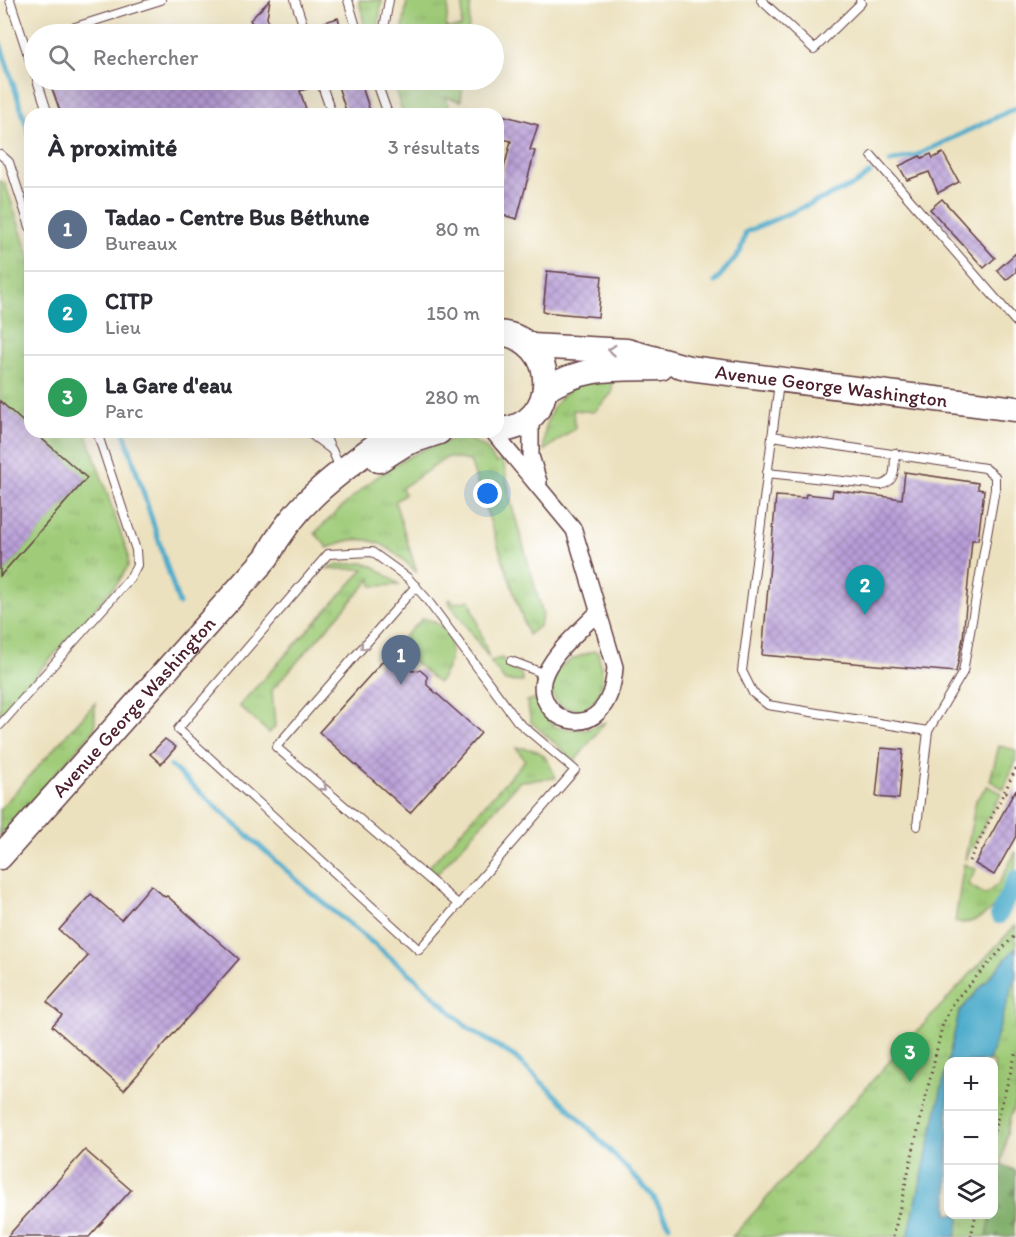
<!DOCTYPE html>
<html lang="fr">
<head>
<meta charset="utf-8">
<style>
  :root { --surface:#fff; --page:#f2f2f3; --text:#2b2b33; --muted:#7c7c81; --line:#e1e1e2; --accent:#d93025 }
  body { margin:0; font-family:Itim,sans-serif; background:var(--page); color:var(--text) }
  .controls { position:absolute; right:18px; bottom:18px; display:grid; overflow:hidden; border-radius:12px; box-shadow:0 6px 24px #0002 }
  .controls button { width:54px; height:54px; display:grid; place-items:center; padding:0; border:0; border-bottom:2px solid var(--line); background:var(--surface); color:var(--text); font:30px sans-serif }
  .you { position:absolute; left:488px; top:494px; width:21px; height:21px; margin:-15px; border:4px solid #fff; border-radius:50%; background:#1a73e8; box-shadow:0 0 0 9px #1a73e833 }
  .badge { display:grid; place-items:center; width:39px; height:39px; border-radius:50%; background:var(--accent); color:#fff; font-size:20px; font-weight:700 }
  .pin { position:absolute; translate:-50% -50px; filter:drop-shadow(0 2px 3px #0008) }
  .pin::after { content:''; position:absolute; top:32px; width:21px; height:18px; background:inherit; clip-path:polygon(0 0,100% 0,50% 100%) }
  .list { margin:0; padding:0; list-style:none }
  h2 { display:flex; justify-content:space-between; align-items:center; height:78px; margin:0; padding:0 24px; font-size:26px }
  h2 small { font-size:20px; font-weight:400; color:var(--muted) }
  .list li { display:grid; grid-template-columns:39px 1fr auto; gap:18px; align-items:center; box-sizing:border-box; height:84px; padding:0 24px; border-top:2px solid var(--line) }
  .list b { display:block; font-size:22px; white-space:nowrap }
  .list p { margin:0; font-size:20px; white-space:nowrap; color:var(--muted) }
  .list em { font-size:20px; font-style:normal; color:var(--muted) }
  .icon { flex:none; width:33px; height:33px; fill:none; stroke:currentColor; stroke-width:2; stroke-linecap:round; stroke-linejoin:round }
  .map { position:relative; flex:none; width:1016px; height:1237px; overflow:hidden }
  .search { position:absolute; background:var(--surface); box-shadow:0 6px 24px #0002; left:24px; top:24px; width:480px; height:66px; display:flex; align-items:center; gap:15px; box-sizing:border-box; padding:0 21px; border-radius:33px; color:var(--muted); font-size:22px }
  .panel { position:absolute; background:var(--surface); box-shadow:0 6px 24px #0002; left:24px; top:108px; width:480px; height:330px; border-radius:18px }
  .map>svg:first-child { display:block }
  .grass { fill:url(#grass-tufts); stroke:#757652; stroke-width:1.5 }
  .forest { fill:url(#forest-firs); stroke:#65684a; stroke-width:1.5 }
  .water { fill:#4cabcb; stroke:#4b657b; stroke-width:1.5 }
  .lines { fill:none; stroke-linecap:round; stroke-linejoin:round }
  .stream { stroke:#4cabcb; stroke-width:5 }
  .canal { stroke:#4cabcb; stroke-width:18 }
  .building { fill:url(#building-cross-hatch) }
  .lane-casing { stroke:#623c41; stroke-width:10 }
  .street-casing { stroke:#623c41; stroke-width:18 }
  .primary-casing { stroke:#623c41; stroke-width:27 }
  .path { stroke:#623c41; stroke-width:3; stroke-dasharray:1.5 4.5; stroke-linecap:butt }
  .lane { stroke:#fff; stroke-width:8 }
  .street { stroke:#fff; stroke-width:15 }
  .primary { stroke:#fff; stroke-width:24 }
  .oneway { stroke:#ae9aa0 }
  .labels { text-anchor:middle; dominant-baseline:central; stroke-width:4.5; stroke-linejoin:round; paint-order:stroke }
  .street-label { font-size:20px; fill:#4a1f2b; stroke:#fff }
</style>
</head>
<body>
<div class="map">
<svg width="1016" height="1237" viewBox="0 0 1016 1237">
  <defs>
    <pattern id="grass-tufts" width="24" height="20" patternUnits="userSpaceOnUse" patternTransform="scale(1.5)"><rect width="24" height="20" fill="#a0cc79"/><path d="M3 7l-1-3M5 7V3M7 7l1-3M15 17l-1-3M17 17v-4M19 17l1-3" fill="none" stroke="#8baf69"/></pattern>
    <pattern id="forest-firs" width="22" height="20" patternUnits="userSpaceOnUse" patternTransform="scale(1.5)"><rect width="22" height="20" fill="#80b069"/><path d="M5 1l3.5 6h-7zM16 11l3.5 6h-7z" fill="#6b8f57"/></pattern>
    <pattern id="building-cross-hatch" width="8" height="8" patternUnits="userSpaceOnUse" patternTransform="scale(1.5)"><rect width="8" height="8" fill="#b89ed8"/><path d="M0 0l8 8M0 8l8-8" fill="none" stroke="#9880af"/></pattern>
  </defs>
  <rect width="100%" height="100%" fill="#fff"/>
  <filter id="ink" filterUnits="userSpaceOnUse"><feTurbulence type="fractalNoise" baseFrequency=".0167" numOctaves="2"/><feDisplacementMap in="SourceGraphic" scale="12" xChannelSelector="R" yChannelSelector="G"/><feConvolveMatrix kernelMatrix="1 2 1 2 8 2 1 2 1" color-interpolation-filters="sRGB"/></filter>
  <filter id="wash" filterUnits="userSpaceOnUse"><feTurbulence type="fractalNoise" baseFrequency=".008" numOctaves="4" result="noise"/><feDisplacementMap in="SourceGraphic" scale="24" xChannelSelector="R" yChannelSelector="G"/><feGaussianBlur stdDeviation="1.35" result="paint"/><feColorMatrix in="noise" values="0 0 0 0 0 0 0 0 0 0 0 0 0 0 0 0 0 1.4 0 .05"/><feComposite in="paint" operator="in"/></filter>
  <g filter="url(#wash)">
    <rect width="100%" height="100%" fill="#ece1be"/>
    <g class="grass">
      <polygon points="359,0 382,0 377,34 366,34"/>
      <polygon points="407,0 449,0 446,28 461,27 463,0 471,0 468,34 402,34"/>
      <polygon points="397,80 463,80 461,101 446,97 451,114 403,114 396,92"/>
      <polygon points="0,181 5,183 30,259 30,428 0,401"/>
      <path d="M 587,381 L 612,381 L 612,393 L 594,412 L 573,410 L 575,428 L 544,451 C 542,420 556,391 587,381 Z"/>
      <polygon points="34,432 86,432 128,554 128,566 119,581 0,716 0,576 86,478"/>
      <path d="M 464,437 L 485,447 L 496,463 L 503,460 L 511,502 L 543,615 L 539,626 L 528,635 L 470,461 L 448,457 L 402,488 L 405,494 L 395,502 L 417,573 C 390,545 366,528 328,548 L 315,533 C 358,490 402,448 464,437 Z"/>
      <polygon points="363,563 375,567 400,585 372,586 371,579 272,690 275,727 269,733 239,706 364,569 326,569 335,565"/>
      <polygon points="451,599 454,603 470,600 489,658 448,601"/>
      <path d="M 423,618 C 458,626 456,659 438,683 L 395,645 Z"/>
      <path d="M 594,651 L 598,652 C 604,676 606,699 581,710 L 562,707 L 552,695 C 550,665 570,659 594,651 Z"/>
      <polygon points="502,658 509,668 521,674 523,682 505,681 490,661"/>
      <polygon points="534,699 555,727 586,730 605,722 575,761 531,722 527,701"/>
      <polygon points="95,703 95,729 0,836 0,809"/>
      <polygon points="999,746 1016,750 1016,760 1004,789 990,781"/>
      <path d="M 516,748 C 544,748 545,755 556,778 L 520,781 L 436,875 L 428,868 L 525,760 Z"/>
      <polygon points="987,786 1002,793 965,860 976,800"/>
      <path d="M 1016,851 C 1016,858 1016,868 1015,875 C 1007,897 980,929 955,922 L 964,864 L 976,869 L 968,884 L 985,895 L 999,883 Z"/>
      <polygon points="1016,925 1016,1102 1010,1117 994,1204 994,1062 948,1062 948,1214 991,1215 987,1237 732,1237 898,1052"/>
    </g>
    <polygon class="forest" points="1001,1164 1016,1171 1014,1237 987,1237"/>
    <polygon class="water" points="1016,947 1016,975 989,1061 948,1062 948,1214 960,1215 956,1237 908,1237 959,1012"/>
    <g class="lines">
      <g class="stream">
        <polyline points="0,43 30,136"/>
        <polyline points="890,162 917,155 1016,108"/>
        <polyline points="715,282 740,252 746,232 856,184 870,173"/>
        <polyline points="124,432 179,604"/>
        <polyline points="171,766 308,890 414,977 468,1028 515,1057 577,1116 653,1196 669,1225"/>
      </g>
      <polyline class="canal" points="999,915 1016,879"/>
    </g>
    <g id="blocks">
      <g class="building">
        <polygon points="270,0 267,18 274,34 254,34 255,28 250,20"/>
        <polygon points="338,18 343,34 326,34 322,23"/>
        <polygon points="49,80 314,80 316,86 300,91 307,112 300,114 61,114"/>
        <polygon points="336,80 360,80 371,114 347,114"/>
        <polygon points="498,114 538,125 530,150 535,151 517,219 498,214 498,191 511,141 498,138"/>
        <polygon points="943,153 959,182 938,193 929,172 907,180 899,166 920,156 922,158 931,154 933,158"/>
        <polygon points="942,199 995,258 984,268 930,209"/>
        <polygon points="1016,253 1016,272 1006,280 997,270"/>
        <polygon points="547,271 602,276 598,317 543,312"/>
        <polygon points="0,401 30,428 30,432 34,432 87,478 0,576"/>
        <polygon points="905,472 978,483 978,489 984,490 978,540 972,540 963,638 956,672 762,655 776,496 805,498 806,494 832,497 833,490 902,499"/>
        <polygon points="391,652 412,671 420,670 427,676 427,685 481,733 410,813 319,732"/>
        <polygon points="165,739 176,747 161,764 150,754"/>
        <polygon points="881,748 903,750 899,799 876,797"/>
        <polygon points="1016,789 1016,836 994,875 975,864"/>
        <polygon points="151,885 165,897 167,896 239,959 124,1090 52,1026 62,1015 47,1002 88,956 59,930 91,894 121,920"/>
        <polygon points="85,1150 131,1190 89,1237 7,1237"/>
      </g>
    </g>
  </g>
  <g filter="url(#ink)">
    <use href="#blocks" fill-opacity="0" stroke="#623c41" stroke-width="1.5"/>
    <g class="lines">
      <defs>
        <g id="lane">
          <polyline points="10,0 34,73"/>
          <polyline points="295,0 306,34"/>
          <polyline points="348,0 358,34"/>
          <polyline points="761,0 814,49 861,3 860,0"/>
          <polyline points="53,34 161,0"/>
          <polyline points="383,34 389,0"/>
          <polyline points="37,80 48,114"/>
          <polyline points="320,80 332,114"/>
          <polyline points="376,80 388,114"/>
          <polyline points="0,154 9,162 30,227"/>
          <polyline points="872,156 1016,322"/>
          <polyline points="308,432 332,450 340,468"/>
          <polyline points="323,432 331,449"/>
          <polyline points="772,436 985,468 995,476 995,489 963,672 928,731 768,705 753,693 742,671 779,383"/>
          <path d="M 767,473 L 881,485 C 897,481 894,468 895,453"/>
          <polygon points="372,552 408,578 425,597 518,722 575,770 419,950 178,729 328,554"/>
          <polyline points="416,586 276,747 459,905"/>
          <polyline points="511,661 545,674"/>
          <polyline points="0,725 131,577 137,565 136,550 97,432"/>
          <polyline points="917,826 928,731"/>
        </g>
        <g id="street">
          <polyline points="531,417 531,456 539,482"/>
          <path d="M 493,432 L 574,530 L 615,667 C 609,757 524,718 546,672 C 557,649 581,630 598,612"/>
        </g>
        <g id="primary">
          <path d="M 498,333 C 562,338 560,428 498,430"/>
          <path id="s1" d="M 531,346 L 627,351 L 689,368 L 1016,409"/>
          <path d="M 545,390 C 586,365 615,369 661,368"/>
          <polyline points="379,460 406,443 439,432"/>
          <path id="s2" d="M 0,857 L 267,557 C 297,499 343,470 394,432"/>
        </g>
      </defs>
      <use href="#lane" class="lane-casing"/>
      <use href="#street" class="street-casing"/>
      <use href="#primary" class="primary-casing"/>
      <g class="path">
        <polyline points="1006,792 1016,797"/>
        <polyline points="969,861 1016,769"/>
        <polyline points="994,1131 1016,1053"/>
        <polyline points="893,1237 943,1023 955,1000 1016,934"/>
        <polyline points="971,1237 976,1214"/>
      </g>
      <use href="#lane" class="lane"/>
      <use href="#street" class="street"/>
      <use href="#primary" class="primary"/>
    </g>
    <defs><path id="oneway-chevron" d="M-2-3.5L2.5 0L-2 3.5" fill="none" stroke-width="1.6" stroke-linecap="round" stroke-linejoin="round" transform="scale(1.5)"/></defs>
    <g class="oneway">
      <use href="#oneway-chevron" transform="translate(612 350) rotate(-176)"/>
      <use href="#oneway-chevron" transform="translate(364 646) rotate(131)"/>
      <use href="#oneway-chevron" transform="translate(323 787) rotate(41)"/>
    </g>
  </g>
  <g class="labels">
    <g class="street-label">
      <text stroke="none"><textPath href="#s1" startOffset="304">Avenue George Washington</textPath></text>
      <text stroke="none"><textPath href="#s2" startOffset="201">Avenue George Washington</textPath></text>
    </g>
  </g>
</svg>
<div class="controls">
<button>+</button>
<button>−</button>
<button><svg class="icon" aria-label="layers" viewBox="0 0 24 24"><path d="M12 4l9 5-9 5-9-5zM3 14l9 5 9-5"/></svg></button>
</div>
<div class="you"></div>
<div class="pin badge" style="left:401px;top:685px;background:#5c6f8a">1</div>
<div class="pin badge" style="left:865px;top:615px;background:#0f9aa8">2</div>
<div class="pin badge" style="left:910px;top:1082px;background:#2e9e5b">3</div>
<div class="search"><svg class="icon" aria-label="search" viewBox="0 0 24 24"><circle cx="10" cy="10" r="6"/><path d="M15 15l6 6"/></svg>Rechercher</div>
<section class="panel">
<h2>À proximité<small>3 résultats</small></h2>
<ul class="list">
<li><span class="badge" style="background:#5c6f8a">1</span><div><b>Tadao - Centre Bus Béthune</b><p>Bureaux</p></div><em>80 m</em></li>
<li><span class="badge" style="background:#0f9aa8">2</span><div><b>CITP</b><p>Lieu</p></div><em>150 m</em></li>
<li><span class="badge" style="background:#2e9e5b">3</span><div><b>La Gare d'eau</b><p>Parc</p></div><em>280 m</em></li>
</ul>
</section>
</div>
</body>
</html>
